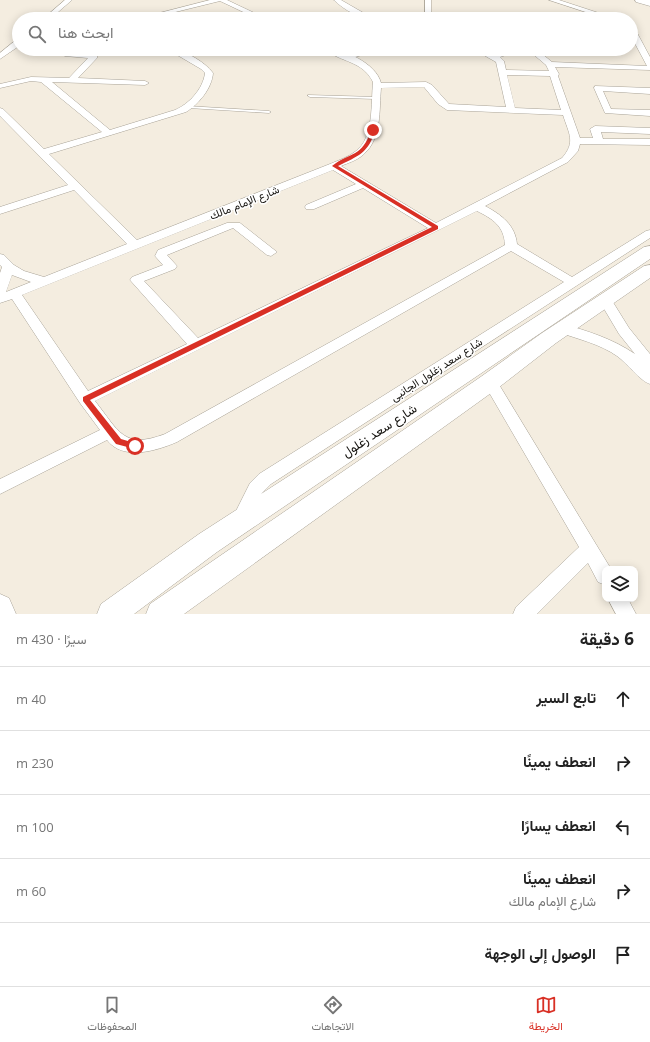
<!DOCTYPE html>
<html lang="ar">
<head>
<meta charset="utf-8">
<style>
  :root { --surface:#fff; --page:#f6f6f6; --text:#222; --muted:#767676; --line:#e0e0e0; --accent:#d93025 }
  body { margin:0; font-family:"Open Sans",Vazirmatn,sans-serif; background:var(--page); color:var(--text); direction:rtl }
  .controls { position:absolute; right:12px; bottom:12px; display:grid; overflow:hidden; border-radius:8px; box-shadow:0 2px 10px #0003 }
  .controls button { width:36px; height:36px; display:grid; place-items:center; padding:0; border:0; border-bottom:1px solid var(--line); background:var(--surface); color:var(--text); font:20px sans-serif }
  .stop { position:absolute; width:12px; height:12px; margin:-9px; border:3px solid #d93025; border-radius:50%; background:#fff }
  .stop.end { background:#d93025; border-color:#fff; box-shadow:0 1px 4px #0008 }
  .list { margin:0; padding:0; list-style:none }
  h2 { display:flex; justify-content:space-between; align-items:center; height:52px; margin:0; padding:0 16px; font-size:17px }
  h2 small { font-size:13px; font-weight:400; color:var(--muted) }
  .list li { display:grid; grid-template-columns:26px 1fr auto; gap:12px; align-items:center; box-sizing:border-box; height:64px; padding:0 16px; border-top:1px solid var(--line) }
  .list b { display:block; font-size:15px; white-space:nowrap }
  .list p { margin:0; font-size:13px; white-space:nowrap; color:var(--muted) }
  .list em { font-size:13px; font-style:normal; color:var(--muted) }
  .icon { flex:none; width:22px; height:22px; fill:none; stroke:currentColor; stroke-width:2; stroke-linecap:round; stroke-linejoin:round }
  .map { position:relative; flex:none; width:650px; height:614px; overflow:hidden; direction:ltr }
  .search { position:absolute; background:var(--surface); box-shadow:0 2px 10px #0003; left:12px; right:12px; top:12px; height:44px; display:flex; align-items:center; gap:10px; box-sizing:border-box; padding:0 14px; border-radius:22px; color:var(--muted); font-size:15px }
  .sheet { height:372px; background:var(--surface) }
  nav { display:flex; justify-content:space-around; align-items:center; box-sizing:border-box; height:56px; border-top:1px solid var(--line); background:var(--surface); font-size:11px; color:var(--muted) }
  nav a { display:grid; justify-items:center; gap:2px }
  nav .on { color:var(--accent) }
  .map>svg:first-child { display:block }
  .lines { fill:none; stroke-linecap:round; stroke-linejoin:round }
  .service-casing { stroke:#a9a397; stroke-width:1 }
  .minor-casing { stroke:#a9a397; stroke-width:1 }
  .tertiary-casing { stroke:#a9a397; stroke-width:1 }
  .secondary-casing { stroke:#a9a397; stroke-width:1 }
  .service { fill:#fff; fill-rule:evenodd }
  .minor { fill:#fff; fill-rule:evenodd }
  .tertiary { fill:#fff; fill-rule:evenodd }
  .secondary { fill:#fff; fill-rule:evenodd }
  .route { fill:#d93025 }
  .labels { text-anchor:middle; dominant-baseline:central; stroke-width:3; stroke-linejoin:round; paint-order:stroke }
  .street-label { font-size:11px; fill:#14120e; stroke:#fff }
  .near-street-label { font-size:13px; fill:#14120e; stroke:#fff }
</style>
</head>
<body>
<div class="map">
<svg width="650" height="614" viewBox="0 0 650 614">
  <rect width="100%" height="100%" fill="#f4ede0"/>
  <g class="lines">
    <defs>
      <g id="service">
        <polygon points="375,49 381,49 349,59 346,58"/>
        <polygon points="308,95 376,97 378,98 376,99 310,97 308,96"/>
        <polygon points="187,106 269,111 271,112 269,113 189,108 187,107"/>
      </g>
      <g id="minor">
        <polygon points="65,0 72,0 50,19 43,19"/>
        <polygon points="210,0 227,0 267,19 258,19 220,1 147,19 136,19"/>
        <path d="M 334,0 L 341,0 L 374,19 C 360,19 344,10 334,0 Z"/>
        <rect x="425" y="0" width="6" height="19"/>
        <polygon points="549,0 559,0 617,19 607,19"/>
        <path d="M 631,27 L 635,29 L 650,57 L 650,70 L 555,67 L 559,74 L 558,76 L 580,138 L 593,138 L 590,129 L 595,126 L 650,128 L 650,134 L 601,132 L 603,139 L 650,139 L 650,145 L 580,144 L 578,151 L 568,162 L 485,206 C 502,215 515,225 517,244 L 572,277 L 646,231 L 650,230 L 650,238 L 271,484 L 262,493 L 248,522 L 242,525 L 236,522 L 233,517 L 250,483 L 259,474 L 564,282 L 511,251 L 177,442 C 156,451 123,461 107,440 L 0,494 L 0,479 L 100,430 L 80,403 L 12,299 L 0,303 L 0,273 L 2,267 L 0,265 L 0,254 L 4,255 L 14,265 L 24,271 L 44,277 L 127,244 L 74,190 L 0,214 L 0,207 L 68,185 L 0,116 L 0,108 L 3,109 L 44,149 L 102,132 L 41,82 L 31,81 L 0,88 L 0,84 L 31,77 L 69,78 L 88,58 L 65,56 L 61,54 L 62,52 L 97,54 L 97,58 L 78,78 L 145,81 L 149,83 L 145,85 L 52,82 L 110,130 L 175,110 C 189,104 203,89 205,73 L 201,69 L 167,49 C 183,49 204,61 213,73 C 212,88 199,104 186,112 L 49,154 L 137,240 L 330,164 C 339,160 349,157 356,151 C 374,138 371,102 373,82 C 362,60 341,63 325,49 C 344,49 376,63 381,83 L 426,82 L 432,85 L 449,104 L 506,107 L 496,62 L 473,49 L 483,49 L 495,54 L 511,49 L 524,49 L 500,57 L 504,61 L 506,70 L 549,71 L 546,65 L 527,49 L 536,49 L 552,62 L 647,66 L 631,36 ZM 507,75 L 550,76 L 561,110 L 515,108 ZM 424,87 L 438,104 L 447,110 L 563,115 C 569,134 576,142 562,158 L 436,223 L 341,166 C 348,163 358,160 364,154 C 382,138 379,110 381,88 ZM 333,170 L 356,184 L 306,205 L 305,207 L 306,209 L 314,209 L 363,188 L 428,228 L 198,338 L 144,281 L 175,269 L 177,266 L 167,255 L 233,228 L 267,255 L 271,256 L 277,252 L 240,223 L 227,223 L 158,250 L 155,256 L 163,265 L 132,277 L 130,280 L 187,344 L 88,391 L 22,295 ZM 477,211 C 493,219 504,226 505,245 L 165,434 C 123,450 119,431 95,401 ZM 12,275 L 31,282 L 6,292 Z"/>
        <polygon points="16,40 19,40 19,46 0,59 0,53"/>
        <polygon points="595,86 650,88 650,94 603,91 611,109 650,110 650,116 605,113 594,88"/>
        <path d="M 606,298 L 611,299 L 629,328 L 650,354 L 650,384 C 640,381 627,363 617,356 C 600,344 578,339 558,332 L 556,329 L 558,326 L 563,324 C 588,331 613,339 635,354 L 619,334 L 600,302 L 601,299 Z"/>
        <polygon points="490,377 495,378 611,569 605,569 605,585 598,582 588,563 537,614 513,614 516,607 579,547 483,382 485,378"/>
        <polygon points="608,599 628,599 636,614 616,614"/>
      </g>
      <g id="tertiary">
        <polygon points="635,0 650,0 650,6 636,2"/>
        <polygon points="0,594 9,598 16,614 0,614"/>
      </g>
      <g id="secondary">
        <polygon points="650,246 650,259 217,552 134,614 97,614 101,604 199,534 644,247"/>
        <polygon points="650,265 650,278 556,343 498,388 184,614 146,614 150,604 482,376 542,333 644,266"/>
      </g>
    </defs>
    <use href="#service" class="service-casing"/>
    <use href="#minor" class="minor-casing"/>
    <use href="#tertiary" class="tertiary-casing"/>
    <use href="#secondary" class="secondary-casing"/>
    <use href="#service" class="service"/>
    <use href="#minor" class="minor"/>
    <use href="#tertiary" class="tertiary"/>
    <use href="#secondary" class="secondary"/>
  </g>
  <path class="route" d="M 373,129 L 375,130 C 369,153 358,156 338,166 L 438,226 L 438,229 L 90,400 L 121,439 L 138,444 L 139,446 L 135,449 L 116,444 L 83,401 L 83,397 L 432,227 L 332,166 C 351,151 362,158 371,130 Z"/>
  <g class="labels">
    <g class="street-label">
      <text transform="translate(244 202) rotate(-22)">شارع الإمام مالك</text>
      <text transform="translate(436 369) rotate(-33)">شارع سعد زغلول الجانبى</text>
    </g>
    <g class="near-street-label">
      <text transform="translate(379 430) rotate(-33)">شارع سعد زغلول</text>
    </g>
  </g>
</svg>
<div class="controls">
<button><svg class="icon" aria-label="layers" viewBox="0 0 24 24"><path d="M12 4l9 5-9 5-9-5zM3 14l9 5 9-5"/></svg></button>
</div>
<div class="stop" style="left:135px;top:446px"></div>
<div class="stop end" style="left:373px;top:130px"></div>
<div class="search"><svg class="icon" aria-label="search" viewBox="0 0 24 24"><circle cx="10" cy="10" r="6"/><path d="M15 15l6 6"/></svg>ابحث هنا</div>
</div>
<section class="sheet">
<h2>6 دقيقة<small>سيرًا · 430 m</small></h2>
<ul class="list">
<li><svg class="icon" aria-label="ahead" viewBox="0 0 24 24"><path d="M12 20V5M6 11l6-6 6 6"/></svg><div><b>تابع السير</b></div><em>40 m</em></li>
<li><svg class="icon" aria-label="right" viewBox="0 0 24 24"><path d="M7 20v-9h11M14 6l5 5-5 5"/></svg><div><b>انعطف يمينًا</b></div><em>230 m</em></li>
<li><svg class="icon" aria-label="left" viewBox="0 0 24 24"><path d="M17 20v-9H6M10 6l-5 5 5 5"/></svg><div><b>انعطف يسارًا</b></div><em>100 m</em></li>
<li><svg class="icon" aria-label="right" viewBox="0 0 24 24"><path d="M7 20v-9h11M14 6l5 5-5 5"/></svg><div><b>انعطف يمينًا</b><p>شارع الإمام مالك</p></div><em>60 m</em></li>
<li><svg class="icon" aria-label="arrive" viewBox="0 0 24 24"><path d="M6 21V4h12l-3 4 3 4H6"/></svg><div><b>الوصول إلى الوجهة</b></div></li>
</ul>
</section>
<nav>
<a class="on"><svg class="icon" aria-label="map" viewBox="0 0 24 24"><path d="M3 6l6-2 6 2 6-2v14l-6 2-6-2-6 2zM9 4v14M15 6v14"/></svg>الخريطة</a>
<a><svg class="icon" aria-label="directions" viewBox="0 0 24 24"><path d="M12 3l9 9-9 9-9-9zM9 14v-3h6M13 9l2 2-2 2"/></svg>الاتجاهات</a>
<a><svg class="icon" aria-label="saved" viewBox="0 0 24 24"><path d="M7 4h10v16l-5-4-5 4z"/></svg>المحفوظات</a>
</nav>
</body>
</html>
